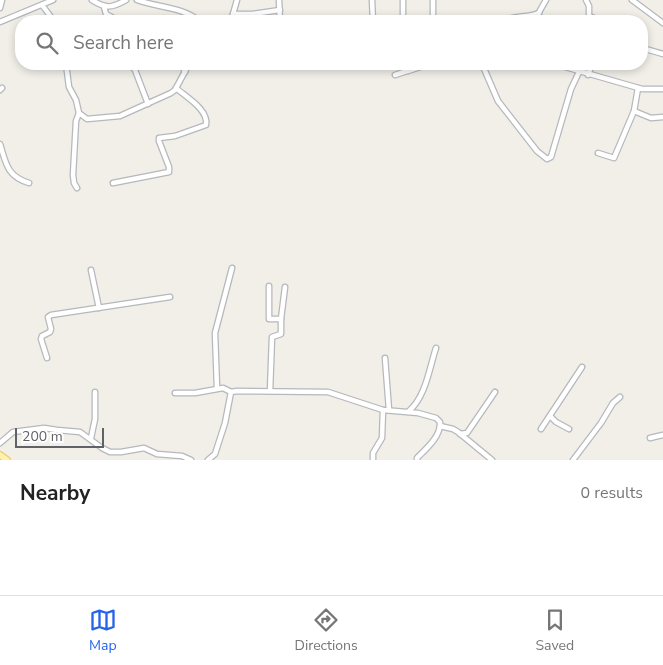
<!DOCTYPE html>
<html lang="en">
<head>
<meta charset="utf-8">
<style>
  :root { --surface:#fff; --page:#f6f6f6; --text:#222; --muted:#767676; --line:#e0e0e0; --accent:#2563eb }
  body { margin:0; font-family:"Nunito Sans",sans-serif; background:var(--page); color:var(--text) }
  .scale { position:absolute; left:15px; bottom:12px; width:89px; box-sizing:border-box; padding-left:5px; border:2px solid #5f6368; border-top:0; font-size:14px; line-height:18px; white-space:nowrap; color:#5f6368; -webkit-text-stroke:4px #fff; paint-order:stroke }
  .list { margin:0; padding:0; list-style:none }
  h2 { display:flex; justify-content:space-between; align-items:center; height:65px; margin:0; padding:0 20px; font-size:21px }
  h2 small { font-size:16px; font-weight:400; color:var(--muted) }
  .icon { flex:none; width:28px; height:28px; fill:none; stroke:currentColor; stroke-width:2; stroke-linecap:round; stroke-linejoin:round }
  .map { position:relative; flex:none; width:663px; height:460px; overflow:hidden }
  .search { position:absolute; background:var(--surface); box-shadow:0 2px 8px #0003; left:15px; right:15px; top:15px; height:55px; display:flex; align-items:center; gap:12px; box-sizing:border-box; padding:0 18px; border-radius:20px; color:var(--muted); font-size:19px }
  .sheet { height:135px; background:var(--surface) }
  nav { display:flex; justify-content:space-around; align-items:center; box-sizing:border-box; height:70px; border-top:1px solid var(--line); background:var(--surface); font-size:14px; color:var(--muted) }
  nav a { display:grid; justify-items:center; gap:2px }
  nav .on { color:var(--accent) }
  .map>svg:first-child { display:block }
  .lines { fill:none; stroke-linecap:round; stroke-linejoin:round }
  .minor-casing { stroke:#b5b8bc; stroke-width:7 }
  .major-casing { stroke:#f2c960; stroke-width:8 }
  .minor { stroke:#fff; stroke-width:4.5 }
  .major { stroke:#fff2af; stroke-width:5.5 }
</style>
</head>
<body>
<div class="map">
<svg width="663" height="460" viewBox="0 0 663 460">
  <rect width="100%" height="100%" fill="#f1efe8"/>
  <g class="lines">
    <defs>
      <g id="minor">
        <path d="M 92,0 C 106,9 112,8 126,0"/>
        <path d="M 137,0 C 155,7 184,7 199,21"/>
        <polyline points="279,0 280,21"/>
        <polyline points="372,0 373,21"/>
        <polyline points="403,0 403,21"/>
        <polyline points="433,0 433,21"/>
        <polyline points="586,0 589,6 589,16 601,21"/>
        <polyline points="632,0 663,23"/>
        <polyline points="42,5 54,21"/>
        <polyline points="104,7 106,14 119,21"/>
        <polyline points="0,8 2,0"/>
        <polyline points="233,14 252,14 280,10"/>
        <polyline points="231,21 237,0"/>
        <path d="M 502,21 C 515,15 527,18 539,13"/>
        <polyline points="534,21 546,0"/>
        <polyline points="0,22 53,0"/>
        <polyline points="642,48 663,54"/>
        <polyline points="66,64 69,87 76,100 79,113 87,119 120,116 171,93 175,90 189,64"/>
        <polyline points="130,64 135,70 148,104"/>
        <polyline points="181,64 185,72"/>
        <polyline points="404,64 405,70 408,71 429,64"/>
        <polyline points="482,64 498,101 537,151 547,159 551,157 571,89 579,72"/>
        <polyline points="555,64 642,89 663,89"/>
        <polyline points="395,75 407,71"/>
        <polyline points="588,75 592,64"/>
        <polyline points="0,90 2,88"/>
        <polyline points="634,111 651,118 663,117"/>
        <path d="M 0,144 C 6,164 7,176 29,183"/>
        <polyline points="598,153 614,158 634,111 638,88"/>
        <path d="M 113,183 L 169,172 L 169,167 L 159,141 L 159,138 L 175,136 L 206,125 C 209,110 186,97 176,88"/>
        <polyline points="77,188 74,183 73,175 76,121 79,113"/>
        <polyline points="91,270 99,308"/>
        <polyline points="269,286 269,319 281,319 281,334 272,337 270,391"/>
        <polyline points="281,319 285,287"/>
        <polyline points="47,358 41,339 42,336 50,332 51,329 48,317 51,315 170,297"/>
        <polyline points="385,358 389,410"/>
        <polyline points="217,388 215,333 232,268"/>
        <path d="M 175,393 L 195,393 L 223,388 L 231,392 L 237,391 L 328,392 L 383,410 L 418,413 L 436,418 L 440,422 C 441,436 427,448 417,458 L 417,460"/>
        <path d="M 409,411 C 426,396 429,369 436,348"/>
        <polyline points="550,416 556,422 569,429"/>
        <polyline points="440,426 453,429 458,432 492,460"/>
        <polyline points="541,429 582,367"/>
        <polyline points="460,434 467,433 495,392"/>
        <polyline points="91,438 95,419 95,392"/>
        <polyline points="650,438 663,435"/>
        <polyline points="0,443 13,432 44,428 57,430 80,432 102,448 110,452 121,452 144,448 157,454 182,456 191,460"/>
        <polyline points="208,460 215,454 225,423 231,392"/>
        <polyline points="373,460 373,453 382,438 383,410"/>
        <polyline points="573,460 601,423 613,403 620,397"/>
      </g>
      <polyline id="major" points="0,455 7,460"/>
    </defs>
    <use href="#minor" class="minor-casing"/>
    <use href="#major" class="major-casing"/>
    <use href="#minor" class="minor"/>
    <use href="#major" class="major"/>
  </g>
</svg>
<div class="scale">200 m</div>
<div class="search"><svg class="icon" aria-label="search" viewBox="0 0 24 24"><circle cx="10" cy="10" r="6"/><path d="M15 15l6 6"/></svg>Search here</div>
</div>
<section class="sheet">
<h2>Nearby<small>0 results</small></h2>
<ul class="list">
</ul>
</section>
<nav>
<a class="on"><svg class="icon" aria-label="map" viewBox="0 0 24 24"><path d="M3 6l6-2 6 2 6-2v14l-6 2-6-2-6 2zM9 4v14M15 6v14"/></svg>Map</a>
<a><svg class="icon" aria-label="directions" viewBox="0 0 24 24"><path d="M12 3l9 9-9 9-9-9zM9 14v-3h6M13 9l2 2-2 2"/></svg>Directions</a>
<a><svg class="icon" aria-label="saved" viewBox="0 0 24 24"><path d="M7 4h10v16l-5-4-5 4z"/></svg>Saved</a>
</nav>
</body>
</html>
